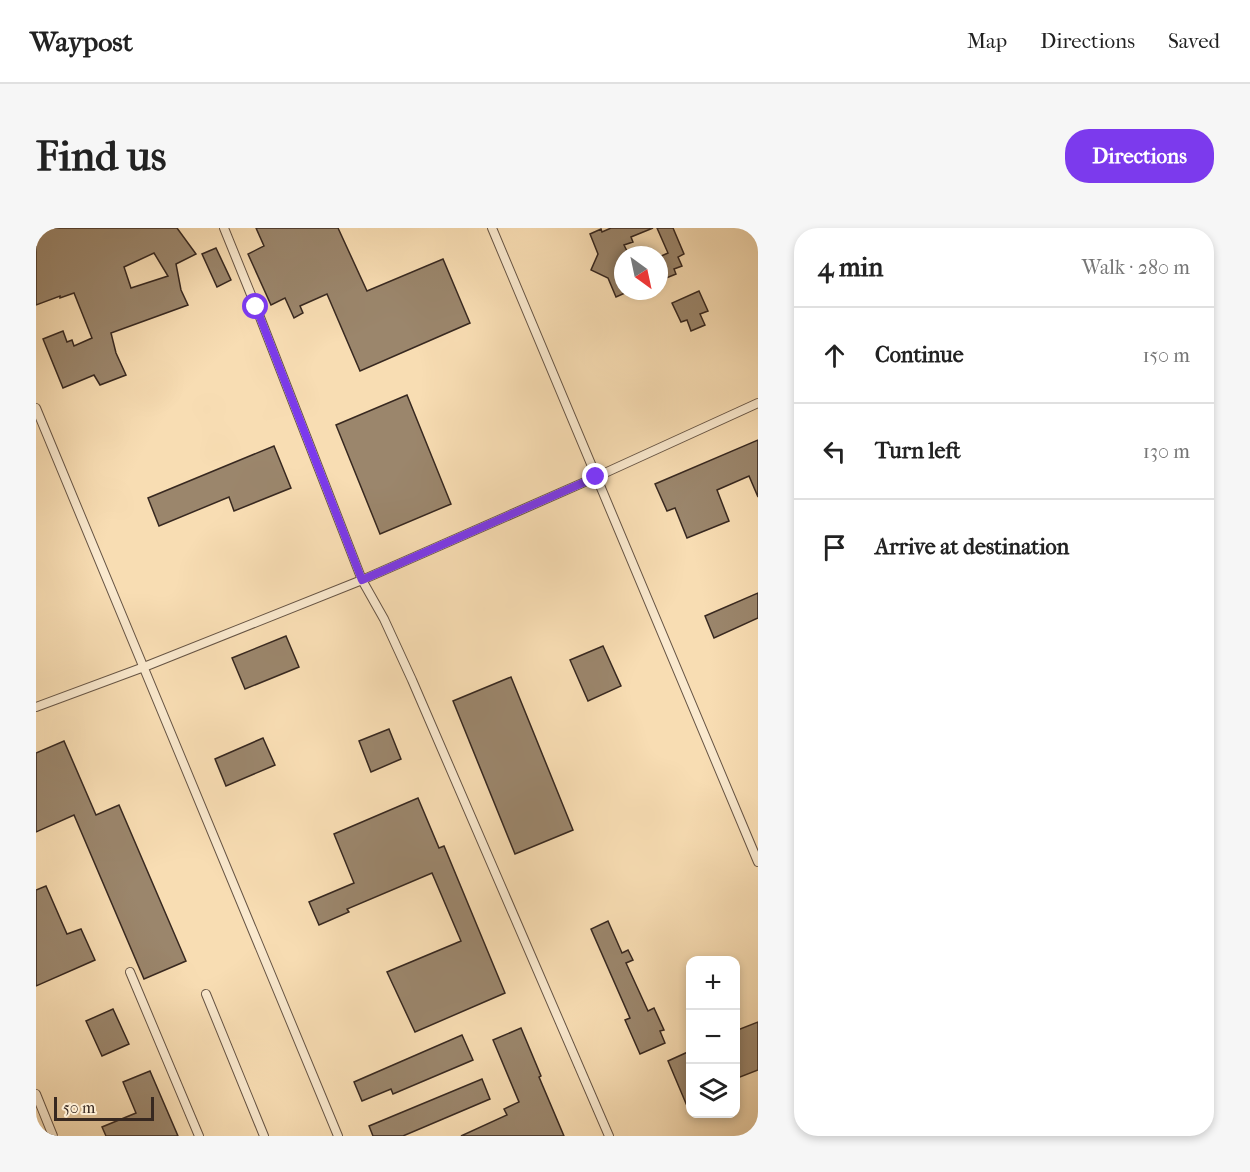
<!DOCTYPE html>
<html lang="en">
<head>
<meta charset="utf-8">
<style>
  :root { --surface:#fff; --page:#f6f6f6; --text:#222; --muted:#767676; --line:#e0e0e0; --accent:#7c3aed }
  body { margin:0; font-family:"IM FELL French Canon",serif; background:var(--page); color:var(--text) }
  .controls { position:absolute; right:18px; bottom:18px; display:grid; overflow:hidden; border-radius:12px; box-shadow:0 3px 9px #0003 }
  .controls button { width:54px; height:54px; display:grid; place-items:center; padding:0; border:0; border-bottom:2px solid var(--line); background:var(--surface); color:var(--text); font:30px sans-serif }
  .compass { position:absolute; left:578px; top:18px; width:54px; height:54px; border-radius:50%; background:var(--surface); box-shadow:0 3px 9px #0003; rotate:147deg }
  .scale { position:absolute; left:18px; bottom:15px; width:100px; box-sizing:border-box; padding-left:6px; border:3px solid #372820; border-top:0; font-size:16px; line-height:21px; white-space:nowrap; color:#372820; -webkit-text-stroke:4px #fae9ce; paint-order:stroke }
  .stop { position:absolute; width:18px; height:18px; margin:-14px; border:4px solid #7c3aed; border-radius:50%; background:#fff }
  .stop.end { background:#7c3aed; border-color:#fff; box-shadow:0 2px 6px #0008 }
  .list { margin:0; padding:0; list-style:none }
  h2 { display:flex; justify-content:space-between; align-items:center; height:78px; margin:0; padding:0 24px; font-size:26px }
  h2 small { font-size:20px; font-weight:400; color:var(--muted) }
  .list li { display:grid; grid-template-columns:39px 1fr auto; gap:18px; align-items:center; box-sizing:border-box; height:96px; padding:0 24px; border-top:2px solid var(--line) }
  .list b { display:block; font-size:22px; white-space:nowrap }
  .list em { font-size:20px; font-style:normal; color:var(--muted) }
  .icon { flex:none; width:33px; height:33px; fill:none; stroke:currentColor; stroke-width:2; stroke-linecap:round; stroke-linejoin:round }
  .map { position:relative; flex:none; width:722px; height:908px; overflow:hidden; border-radius:24px }
  header { display:flex; align-items:center; gap:36px; box-sizing:border-box; height:84px; padding:0 30px; background:var(--surface); border-bottom:2px solid var(--line) }
  header strong { font-size:28px }
  nav { display:flex; gap:33px; margin-inline-start:auto; font-size:21px }
  .intro { display:flex; align-items:center; justify-content:space-between; box-sizing:border-box; height:144px; padding:0 36px }
  h1 { margin:0; font-size:42px }
  .button { padding:15px 27px; border-radius:24px; background:var(--accent); color:#fff; font-size:21px; font-weight:700 }
  main { display:flex; gap:36px; padding:0 36px }
  aside { flex:1; background:var(--surface); border-radius:24px; box-shadow:0 3px 9px #0003 }
  .map>svg:first-child { display:block }
  .building { fill:#9b866c; stroke:#372820; stroke-width:1.5; fill-rule:evenodd }
  .lines { fill:none; stroke-linecap:round; stroke-linejoin:round }
  .service-casing { stroke:#675545; stroke-width:10 }
  .service { stroke:#fae9ce; stroke-width:8 }
  .route { stroke:#7c3aed; stroke-width:8 }
</style>
</head>
<body>
<header>
<strong>Waypost</strong>
<nav><a>Map</a><a>Directions</a><a>Saved</a></nav>
</header>
<div class="intro"><h1>Find us</h1><a class="button">Directions</a></div>
<main>
<div class="map">
<svg width="722" height="908" viewBox="0 0 722 908">
  <rect width="100%" height="100%" fill="#f8ddb3"/>
  <filter id="stains"><feTurbulence type="fractalNoise" baseFrequency=".00333" numOctaves="4"/><feColorMatrix values="0 0 0 0 .2 0 0 0 0 .09 0 0 0 0 .02 0 0 0 .5 -.17"/></filter>
  <radialGradient id="worn" r=".72"><stop offset=".6" stop-color="#630" stop-opacity="0"/><stop offset="1" stop-color="#630" stop-opacity=".3"/></radialGradient>
  <g class="building">
    <path d="M 0,0 L 141,0 L 160,26 L 140,36 L 145,62 L 152,77 L 75,105 L 80,125 L 90,147 L 64,157 L 58,147 L 27,160 L 7,111 L 27,103 L 31,114 L 36,112 L 38,118 L 56,110 L 38,65 L 24,70 L 24,68 L 0,77 ZM 118,25 L 132,48 L 95,60 L 88,39 Z"/>
    <polygon points="220,0 302,0 331,63 407,31 434,95 324,143 291,66 264,78 267,85 258,90 249,70 235,77 212,26 228,18"/>
    <polygon points="575,0 617,0 595,9 597,14 588,17 593,27 587,27 587,63 589,65 580,69 572,50 555,42 562,26 554,6 565,1 566,4"/>
    <polygon points="621,0 637,0 648,26 642,29 646,38 638,41 640,46 623,53 623,29 632,25"/>
    <polygon points="180,20 195,52 181,59 166,26"/>
    <polygon points="663,63 672,83 664,86 669,97 655,103 651,92 645,94 636,75"/>
    <polygon points="371,167 415,276 344,306 300,197"/>
    <polygon points="722,212 722,269 713,248 681,262 693,293 651,310 639,280 631,283 619,256"/>
    <polygon points="238,218 255,260 198,283 193,269 123,298 112,270"/>
    <polygon points="722,365 722,390 678,410 669,388"/>
    <polygon points="250,408 263,439 209,461 196,430"/>
    <polygon points="567,418 585,458 552,473 534,432"/>
    <polygon points="475,449 537,602 479,626 417,473"/>
    <polygon points="353,501 365,531 335,544 323,513"/>
    <polygon points="227,510 239,537 190,558 179,531"/>
    <polygon points="28,513 60,587 83,577 150,733 108,751 38,587 0,604 0,525"/>
    <polygon points="382,570 403,620 408,618 469,765 379,804 351,744 425,713 396,645 311,681 313,684 283,697 273,674 318,655 298,606"/>
    <polygon points="10,658 31,706 45,701 59,732 0,758 0,662"/>
    <polygon points="572,693 586,725 592,722 597,732 590,735 612,783 618,780 628,802 624,803 629,815 604,826 589,792 594,790 555,701"/>
    <polygon points="77,781 93,816 66,828 50,793"/>
    <polygon points="722,794 722,842 699,851 699,803"/>
    <polygon points="485,800 505,848 503,849 528,908 425,908 471,887 468,881 483,874 457,812"/>
    <polygon points="426,807 437,832 357,866 355,861 326,873 318,854"/>
    <polygon points="654,823 654,885 632,833"/>
    <polygon points="114,843 142,908 70,908 66,899 100,885 87,854"/>
    <polygon points="446,851 454,871 367,908 337,908 333,898"/>
  </g>
  <g class="lines">
    <defs>
      <g id="service">
        <polyline points="188,0 220,79 326,352 348,391 376,452 573,908"/>
        <polyline points="456,0 722,634"/>
        <polyline points="0,180 302,908"/>
        <polyline points="0,479 108,439 326,352 560,249 722,175"/>
        <polyline points="94,744 163,908"/>
        <polyline points="170,766 228,908"/>
        <polyline points="0,866 17,908"/>
      </g>
    </defs>
    <use href="#service" class="service-casing"/>
    <use href="#service" class="service"/>
  </g>
  <g class="lines">
    <polyline class="route" points="220,79 326,352 560,249"/>
  </g>
  <rect width="100%" height="100%" filter="url(#stains)"/>
  <rect width="100%" height="100%" fill="url(#worn)"/>
</svg>
<div class="controls">
<button>+</button>
<button>−</button>
<button><svg class="icon" aria-label="layers" viewBox="0 0 24 24"><path d="M12 4l9 5-9 5-9-5zM3 14l9 5 9-5"/></svg></button>
</div>
<svg class="compass" viewBox="-18 -18 36 36"><path d="M0-13l5 13h-10z" fill="#e53935"/><path d="M0 13l5-13h-10z" fill="#767676"/></svg>
<div class="scale">50 m</div>
<div class="stop" style="left:220px;top:79px"></div>
<div class="stop end" style="left:560px;top:249px"></div>
</div>
<aside>
<h2>4 min<small>Walk · 280 m</small></h2>
<ul class="list">
<li><svg class="icon" aria-label="ahead" viewBox="0 0 24 24"><path d="M12 20V5M6 11l6-6 6 6"/></svg><div><b>Continue</b></div><em>150 m</em></li>
<li><svg class="icon" aria-label="left" viewBox="0 0 24 24"><path d="M17 20v-9H6M10 6l-5 5 5 5"/></svg><div><b>Turn left</b></div><em>130 m</em></li>
<li><svg class="icon" aria-label="arrive" viewBox="0 0 24 24"><path d="M6 21V4h12l-3 4 3 4H6"/></svg><div><b>Arrive at destination</b></div></li>
</ul>
</aside>
</main>
</body>
</html>
